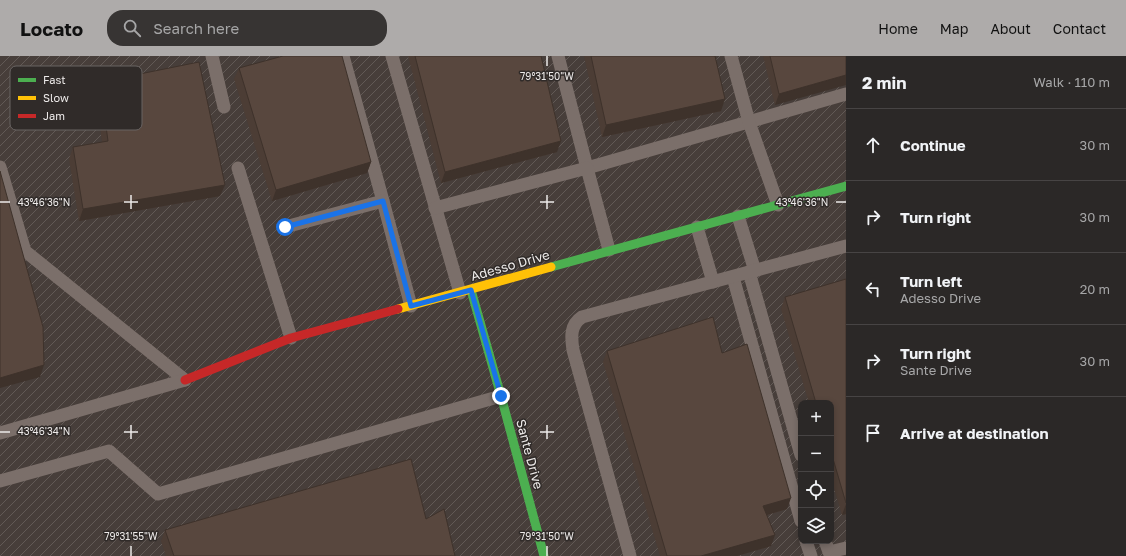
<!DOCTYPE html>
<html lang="en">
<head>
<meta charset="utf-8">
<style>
  :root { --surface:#2b2827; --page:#373433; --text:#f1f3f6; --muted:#a6a6a7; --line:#474444; --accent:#aeabaa }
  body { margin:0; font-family:"Golos Text",sans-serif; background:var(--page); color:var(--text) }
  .controls { position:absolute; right:12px; bottom:12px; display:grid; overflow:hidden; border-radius:8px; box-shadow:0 2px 6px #0003 }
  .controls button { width:36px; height:36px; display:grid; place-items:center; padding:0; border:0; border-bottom:1px solid var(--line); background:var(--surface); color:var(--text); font:20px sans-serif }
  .stop { position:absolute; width:12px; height:12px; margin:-9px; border:3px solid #1a73e8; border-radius:50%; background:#fff }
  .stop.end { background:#1a73e8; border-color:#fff; box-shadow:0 1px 4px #0008 }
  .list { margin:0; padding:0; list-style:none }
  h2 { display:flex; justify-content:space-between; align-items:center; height:52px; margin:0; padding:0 16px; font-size:17px }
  h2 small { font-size:13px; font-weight:400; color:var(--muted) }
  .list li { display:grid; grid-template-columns:26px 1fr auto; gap:12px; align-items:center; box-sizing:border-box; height:72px; padding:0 16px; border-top:1px solid var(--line) }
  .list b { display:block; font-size:15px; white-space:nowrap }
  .list p { margin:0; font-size:13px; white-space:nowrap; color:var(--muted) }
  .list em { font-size:13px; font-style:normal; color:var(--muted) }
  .icon { flex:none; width:22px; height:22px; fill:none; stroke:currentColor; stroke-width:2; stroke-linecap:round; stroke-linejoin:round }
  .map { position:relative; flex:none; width:846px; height:500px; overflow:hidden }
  header { display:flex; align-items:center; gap:24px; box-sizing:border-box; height:56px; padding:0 20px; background:var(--accent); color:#111 }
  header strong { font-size:19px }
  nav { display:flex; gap:22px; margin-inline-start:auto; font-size:14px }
  .search { width:280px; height:36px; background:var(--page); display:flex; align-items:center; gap:10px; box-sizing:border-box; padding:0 14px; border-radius:16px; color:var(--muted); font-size:15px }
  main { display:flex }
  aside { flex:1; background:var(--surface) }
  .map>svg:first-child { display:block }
  .industrial { fill:url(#industrial-furrows); fill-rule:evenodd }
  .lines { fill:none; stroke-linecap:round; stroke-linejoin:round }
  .lane { stroke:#7b6f6a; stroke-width:13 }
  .fast { stroke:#4caf50; stroke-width:9 }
  .slow { stroke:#ffc107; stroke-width:9 }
  .jam { stroke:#c62828; stroke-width:9 }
  .wall { fill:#4c3d35 }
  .shaded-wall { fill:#3e322b }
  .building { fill:#58473e; stroke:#3e322b }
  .route { stroke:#1a73e8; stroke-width:5 }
  .ticks { fill:none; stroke:#edeae9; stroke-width:1.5 }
  .labels { text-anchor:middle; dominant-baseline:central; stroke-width:3; stroke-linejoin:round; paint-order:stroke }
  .street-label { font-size:13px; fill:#edeae9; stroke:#302b29 }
  .key { fill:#302b29; stroke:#696463; stroke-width:1 }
  .key-label { font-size:11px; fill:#edeae9 }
  .ticks-label { font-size:10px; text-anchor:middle; fill:#edeae9; stroke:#302b29; stroke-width:3; stroke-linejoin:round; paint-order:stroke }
</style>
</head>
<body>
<header>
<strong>Locato</strong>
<div class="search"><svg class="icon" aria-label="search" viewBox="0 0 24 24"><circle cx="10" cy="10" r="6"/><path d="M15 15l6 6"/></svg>Search here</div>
<nav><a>Home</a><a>Map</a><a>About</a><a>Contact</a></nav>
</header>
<main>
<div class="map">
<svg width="846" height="500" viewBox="0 0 846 500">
  <defs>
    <pattern id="industrial-furrows" width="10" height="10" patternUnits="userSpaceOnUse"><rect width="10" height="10" fill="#473e3a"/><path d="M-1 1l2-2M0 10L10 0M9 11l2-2" fill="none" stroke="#625a56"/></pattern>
  </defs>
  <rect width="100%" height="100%" fill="#393634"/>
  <path class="industrial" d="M 0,0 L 846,0 L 846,500 L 0,500 ZM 801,347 L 831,347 L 831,485 L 801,485 Z"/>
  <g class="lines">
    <g class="lane">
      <polyline points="212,0 224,51"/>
      <polyline points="343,0 383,145 411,250"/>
      <polyline points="392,0 460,237"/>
      <polyline points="558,0 587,112 846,38"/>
      <polyline points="731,0 749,66 778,149"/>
      <polyline points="0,111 25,195 185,324"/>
      <polyline points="238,112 291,282"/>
      <polyline points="435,152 587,112 609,194"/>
      <polyline points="738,160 755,215"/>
      <polyline points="285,171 383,145"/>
      <polyline points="697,171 713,226"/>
      <polyline points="749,216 801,399"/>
      <polyline points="733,221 801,465"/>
      <polyline points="0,377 185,324"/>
      <polyline points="0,425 109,395 158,438 501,340"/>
      <polyline points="806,485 811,500"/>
      <polyline points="825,485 829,496 846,492"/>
      <path d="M 630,500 L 573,294 C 571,281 570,269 582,261 L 846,190"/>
    </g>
    <g class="fast">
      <polyline points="551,211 846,130"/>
      <polyline points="471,234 501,340 544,500"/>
    </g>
    <polyline class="slow" points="398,253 551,211"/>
    <polyline class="jam" points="185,324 291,282 398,253"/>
  </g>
  <g class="wall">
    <polygon points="408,0 541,0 557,96 441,127"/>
    <polygon points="584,0 715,0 721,55 602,81"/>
    <polygon points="763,0 846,0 775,49"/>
    <polygon points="239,12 371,106 367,117 272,145 234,23"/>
    <polygon points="100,26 220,140 79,165 69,103 73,91 102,86 96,38"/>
    <polygon points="846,223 846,458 842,459 831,422 831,347 809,347 781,253 785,241"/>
    <polygon points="607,295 722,297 787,453 767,459 771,490 737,500 660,500 603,306"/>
    <polygon points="426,463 455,500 166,500 161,485 165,474"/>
  </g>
  <g class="shaded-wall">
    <polygon points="846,19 846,29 775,49 779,38"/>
    <polygon points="725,43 721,55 602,81 606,69"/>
    <polygon points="561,85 557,96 441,127 445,116"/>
    <polygon points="371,106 367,117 272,145 276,134"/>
    <polygon points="225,129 220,140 79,165 83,153"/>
    <polygon points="44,309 40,321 0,332 0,322"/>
    <polygon points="791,442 787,453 759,461 763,450"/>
    <polygon points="846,448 846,458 842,459"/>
    <polygon points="775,479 771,490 737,500 701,500"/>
  </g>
  <g class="building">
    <polygon points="283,0 342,0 371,106 276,134 239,12"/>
    <polygon points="415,0 541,0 561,85 445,116"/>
    <polygon points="591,0 715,0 725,43 606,69"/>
    <polygon points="770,0 846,0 846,19 779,38"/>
    <polygon points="199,6 225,129 83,153 73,91 108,85 100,26"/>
    <polygon points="0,115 43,271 44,309 0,322"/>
    <polygon points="846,223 846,447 831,396 831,347 816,347 785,241"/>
    <polygon points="713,261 722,297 747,288 791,442 763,450 775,479 701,500 667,500 607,295"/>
    <polygon points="411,403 426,463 444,453 455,500 174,500 165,474"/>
  </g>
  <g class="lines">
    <polyline class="route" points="285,171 383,145 411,250 471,234 501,340"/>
  </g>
  <path class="ticks" d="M 547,0 L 547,10M 131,139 L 131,153M 547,139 L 547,153M 0,146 L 10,146M 124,146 L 138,146M 540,146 L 554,146M 836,146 L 846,146M 131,369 L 131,383M 547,369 L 547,383M 0,376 L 10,376M 124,376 L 138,376M 540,376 L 554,376M 131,490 L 131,500M 547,490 L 547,500"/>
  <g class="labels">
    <g class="street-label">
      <text transform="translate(510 209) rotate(-16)">Adesso Drive</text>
      <text transform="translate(530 398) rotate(75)">Sante Drive</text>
    </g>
  </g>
  <rect x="10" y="10" width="132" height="64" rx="6" class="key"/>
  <rect x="18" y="22" width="18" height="4" fill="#4caf50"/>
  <rect x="18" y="40" width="18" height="4" fill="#ffc107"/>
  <rect x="18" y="58" width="18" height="4" fill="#c62828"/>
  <g class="key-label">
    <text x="43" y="28">Fast</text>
    <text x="43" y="46">Slow</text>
    <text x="43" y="64">Jam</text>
  </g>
  <g class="ticks-label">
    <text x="547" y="24">79°31'50"W</text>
    <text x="44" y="150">43°46'36"N</text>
    <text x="802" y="150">43°46'36"N</text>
    <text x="44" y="379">43°46'34"N</text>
    <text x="131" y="484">79°31'55"W</text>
    <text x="547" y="484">79°31'50"W</text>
  </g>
</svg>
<div class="controls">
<button>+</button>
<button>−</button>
<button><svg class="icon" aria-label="locate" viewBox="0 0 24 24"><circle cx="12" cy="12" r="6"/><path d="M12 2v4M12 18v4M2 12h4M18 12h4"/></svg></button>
<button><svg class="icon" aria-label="layers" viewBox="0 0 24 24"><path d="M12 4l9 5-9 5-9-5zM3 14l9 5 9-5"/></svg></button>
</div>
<div class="stop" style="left:285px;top:171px"></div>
<div class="stop end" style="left:501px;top:340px"></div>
</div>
<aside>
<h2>2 min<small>Walk · 110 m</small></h2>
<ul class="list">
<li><svg class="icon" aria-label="ahead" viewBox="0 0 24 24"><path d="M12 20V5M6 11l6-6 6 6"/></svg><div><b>Continue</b></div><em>30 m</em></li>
<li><svg class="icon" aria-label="right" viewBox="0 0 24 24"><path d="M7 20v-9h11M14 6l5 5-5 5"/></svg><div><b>Turn right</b></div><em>30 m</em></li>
<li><svg class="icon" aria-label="left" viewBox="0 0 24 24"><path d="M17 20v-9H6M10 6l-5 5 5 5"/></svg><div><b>Turn left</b><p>Adesso Drive</p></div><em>20 m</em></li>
<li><svg class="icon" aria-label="right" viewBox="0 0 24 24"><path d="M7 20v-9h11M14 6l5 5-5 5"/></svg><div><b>Turn right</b><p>Sante Drive</p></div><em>30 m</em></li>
<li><svg class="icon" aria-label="arrive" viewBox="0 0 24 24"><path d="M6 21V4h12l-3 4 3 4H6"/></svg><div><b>Arrive at destination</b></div></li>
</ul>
</aside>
</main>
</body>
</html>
